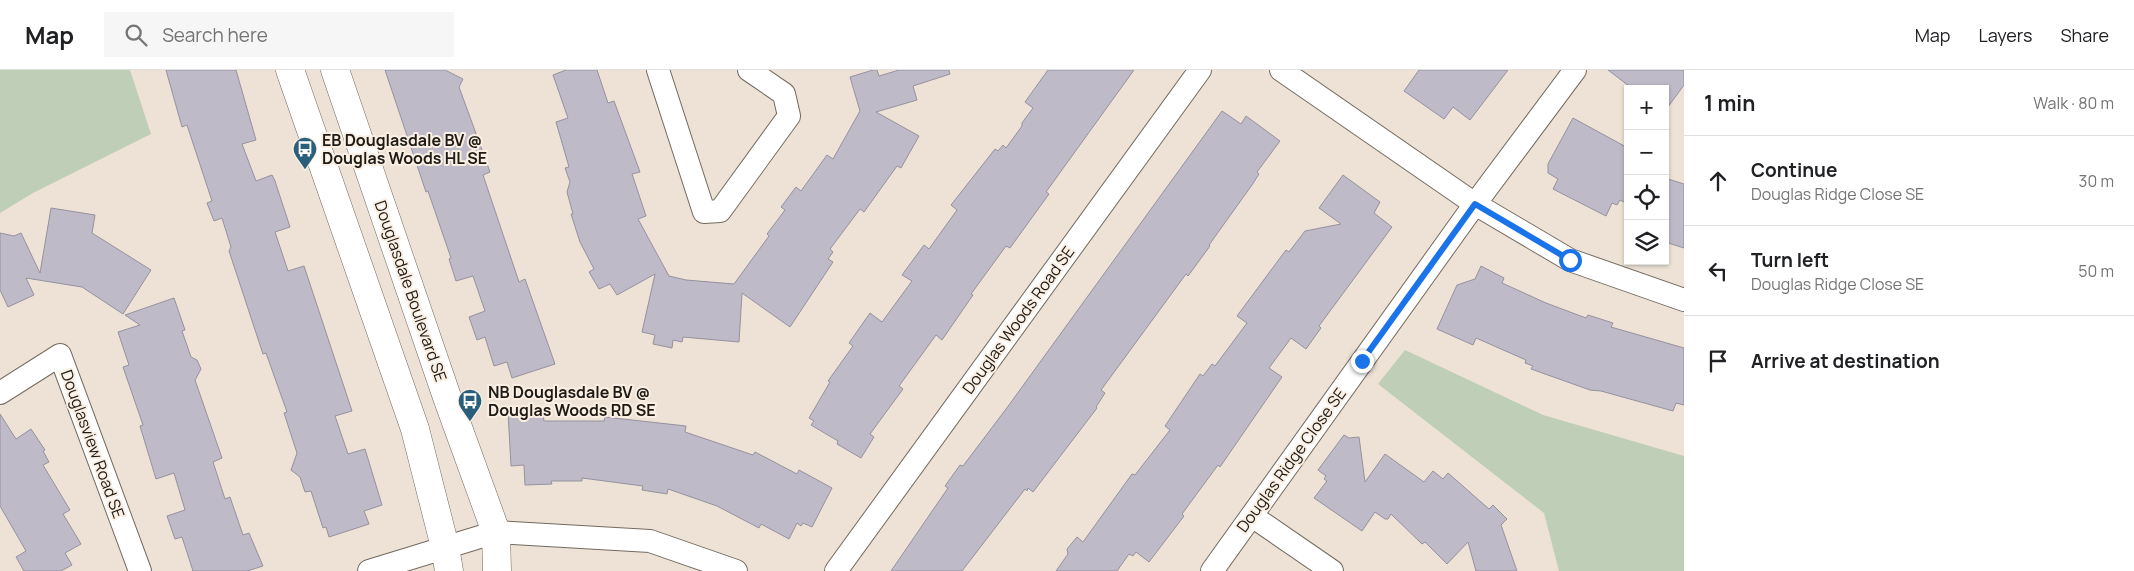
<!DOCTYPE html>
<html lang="en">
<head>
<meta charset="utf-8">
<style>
  :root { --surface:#fff; --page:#f6f6f6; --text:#202124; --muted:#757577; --line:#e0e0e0 }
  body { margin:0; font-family:Manrope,sans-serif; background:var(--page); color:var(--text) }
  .controls { position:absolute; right:15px; top:15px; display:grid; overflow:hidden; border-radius:0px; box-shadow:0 1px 4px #0004 }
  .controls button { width:45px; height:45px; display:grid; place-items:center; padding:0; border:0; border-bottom:1px solid var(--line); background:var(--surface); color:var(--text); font:25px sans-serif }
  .stop { position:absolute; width:15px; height:15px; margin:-11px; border:4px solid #1a73e8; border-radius:50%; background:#fff }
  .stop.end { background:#1a73e8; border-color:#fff; box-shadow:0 1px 5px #0008 }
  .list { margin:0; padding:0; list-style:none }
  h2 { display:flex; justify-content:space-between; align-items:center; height:65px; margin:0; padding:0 20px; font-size:21px }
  h2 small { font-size:16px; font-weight:400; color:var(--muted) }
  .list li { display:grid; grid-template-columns:32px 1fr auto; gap:15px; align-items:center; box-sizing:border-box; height:90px; padding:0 20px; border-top:1px solid var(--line) }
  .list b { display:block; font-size:19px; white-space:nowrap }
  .list p { margin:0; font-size:16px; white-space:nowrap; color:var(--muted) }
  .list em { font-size:16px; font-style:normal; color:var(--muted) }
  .icon { flex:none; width:28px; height:28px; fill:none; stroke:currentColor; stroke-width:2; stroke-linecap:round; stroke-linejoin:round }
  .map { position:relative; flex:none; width:1684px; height:501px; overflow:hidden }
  header { display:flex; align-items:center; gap:30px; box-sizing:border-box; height:70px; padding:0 25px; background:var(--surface); border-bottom:1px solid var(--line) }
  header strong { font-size:24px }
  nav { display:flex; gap:28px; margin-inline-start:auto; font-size:18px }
  .search { width:350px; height:45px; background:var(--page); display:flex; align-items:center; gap:12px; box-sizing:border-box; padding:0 18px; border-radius:0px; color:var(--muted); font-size:19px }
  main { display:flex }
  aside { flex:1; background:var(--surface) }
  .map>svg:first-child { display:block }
  .green { fill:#beceb7 }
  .building { fill:#bebac8; stroke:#95919f }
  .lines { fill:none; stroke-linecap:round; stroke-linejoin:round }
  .minor-casing { stroke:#736a5f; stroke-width:24 }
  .tertiary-casing { stroke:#736a5f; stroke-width:29 }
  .minor { stroke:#fff; stroke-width:22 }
  .tertiary { stroke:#fff; stroke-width:28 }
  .route { stroke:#1a73e8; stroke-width:6 }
  .labels { text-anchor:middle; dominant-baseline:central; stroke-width:4; stroke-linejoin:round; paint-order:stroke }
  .poi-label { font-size:16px; font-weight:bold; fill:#1e1a16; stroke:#faefe2; text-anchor:start }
  .street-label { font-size:16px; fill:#1e1a16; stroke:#faefe2 }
</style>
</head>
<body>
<header>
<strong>Map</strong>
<div class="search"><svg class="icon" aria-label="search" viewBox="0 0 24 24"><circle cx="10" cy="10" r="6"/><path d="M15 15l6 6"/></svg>Search here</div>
<nav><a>Map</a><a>Layers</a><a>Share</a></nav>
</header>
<main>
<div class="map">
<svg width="1684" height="501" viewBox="0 0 1684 501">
  <rect width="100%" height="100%" fill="#ede2d5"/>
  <g class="green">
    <polygon points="0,0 130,0 151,64 33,123 0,143"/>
    <polygon points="1405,280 1543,345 1684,386 1684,501 1559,501 1544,443 1378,314"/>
  </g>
  <g class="building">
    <polygon points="166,0 236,0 256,70 242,74 256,111 272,105 275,111 290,157 275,162 288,201 304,196 352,341 335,346 348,384 365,379 382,435 364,441 369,454 329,467 326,457 323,458 311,421 305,422 300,407 291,400 297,383 284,343 287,342 266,283 263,284 229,181 231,177 222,148 214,151 207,133 212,131 187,55 182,57"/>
    <polygon points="385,0 445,0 463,9 459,17 490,102 483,105 519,212 525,209 555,294 512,308 507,292 494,296 485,267 477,270 469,247 485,241 473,206 456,211 449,189 451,188 428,121 426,122"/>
    <polygon points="566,0 597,0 608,33 614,31 640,102 632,104 646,146 638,149 669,206 686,210 734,214 769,166 767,164 785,140 781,137 796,117 801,121 827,85 833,89 860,41 850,7 873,0 877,0 879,6 899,0 949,0 950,4 913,16 917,30 876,42 919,66 901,98 897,96 864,142 860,139 830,179 833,182 828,189 833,192 790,257 742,223 739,272 683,267 682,272 673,270 672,278 653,274 655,265 642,262 655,204 617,225 610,214 599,219 589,202 594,199 580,172 571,144 573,144 567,122 570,112 565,98 569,97 556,52 568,48 553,5"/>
    <polygon points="1048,0 1134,0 1046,122 1049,124 1010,178 1006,176 971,224 973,225 942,270 936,265 899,316 903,319 870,364 874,367 861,388 837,374 838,371 811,355 814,351 809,348 830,312 828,311 853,276 849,273 870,243 882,252 912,211 902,205 924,175 929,179 957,140 951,135 995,79 998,81 1003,75 1006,78 1022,56 1022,53 1033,38 1025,32"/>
    <polygon points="1419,0 1508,0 1470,50 1453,37 1444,49 1404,21"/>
    <polygon points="1608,0 1684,0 1684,15 1665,41 1665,19 1633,19"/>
    <polygon points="1222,41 1241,54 1246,46 1280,71 1257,102 1259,104 1252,115 1209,175 1210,176 1188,206 1186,204 1101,320 1105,323 1096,337 1097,338 1033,422 1028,418 1027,421 1025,419 962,501 891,501 948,418 945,416 960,395 963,396 1009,335"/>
    <polygon points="1573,48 1628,78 1628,134 1620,130 1617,135 1612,133 1606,146 1553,119 1558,109 1548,103 1548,94"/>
    <polygon points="1343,105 1380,132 1374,143 1392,157 1319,256 1321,258 1306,279 1291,268 1269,298 1282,307 1220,397 1218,395 1182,444 1184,446 1149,492 1136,482 1133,486 1129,484 1117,501 1056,501 1068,484 1067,479 1077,467 1083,472 1132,404 1135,405 1170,360 1165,356 1200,304 1203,306 1212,294 1215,296 1247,253 1237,246 1286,180 1289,182 1305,161 1341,154 1319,138"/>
    <polygon points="1665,108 1684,114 1684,178 1665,172"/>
    <polygon points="51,138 95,145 92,163 151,200 123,244 82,217 26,208 34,225 8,237 0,220 0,163 14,166 21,163 40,203"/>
    <polygon points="1481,196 1504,208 1502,213 1546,233 1586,248 1588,245 1613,253 1611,257 1684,278 1684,335 1676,333 1673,341 1601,321 1590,320 1531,299 1533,296 1525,293 1526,290 1476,268 1473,275 1437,259 1457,215 1475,209"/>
    <polygon points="174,228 185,260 182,261 191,287 197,290 201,299 195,310 222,388 213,392 225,429 230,427 243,465 249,463 263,496 247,501 193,501 182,467 175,469 167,446 185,440 174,403 156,409 140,356 143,355 123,297 129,295 118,262 140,255 125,245"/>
    <polygon points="526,341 527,343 543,342 544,351 604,351 605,347 686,356 685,362 753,385 755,382 797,404 799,400 832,418 812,457 803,453 801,456 797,453 789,469 761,454 759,458 717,436 668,419 667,424 642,420 643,416 582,408 582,411 551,411 552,414 525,415 524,395 511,396 508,342"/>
    <polygon points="0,344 16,369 31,359 45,380 43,381 49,392 43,395 70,440 63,444 81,474 65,483 72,495 61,501 24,501 16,487 26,481 0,436"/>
    <polygon points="1344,365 1349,368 1359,367 1365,412 1385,384 1424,412 1433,401 1443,409 1448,403 1489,439 1493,435 1507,449 1501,455 1517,501 1476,501 1468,472 1447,494 1425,472 1422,474 1391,444 1388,449 1385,449 1375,442 1362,461 1314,428 1327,411 1324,409 1326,406 1318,400"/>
  </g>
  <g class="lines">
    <defs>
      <g id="minor">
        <polyline points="658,0 704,142 720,141 789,46 784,24 749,0"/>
        <polyline points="1281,0 1475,134 1570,190 1684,230"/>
        <polyline points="0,323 60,285 140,501"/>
        <polyline points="1252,446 1332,501"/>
        <polyline points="369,501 496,462 650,471 736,501"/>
        <polyline points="836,501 1200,0"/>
        <polyline points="1212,501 1475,134 1575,0"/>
      </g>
      <g id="tertiary">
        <polyline points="290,0 415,359 445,477 449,501"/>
        <polyline points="335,0 448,330 496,462 497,501"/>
      </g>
    </defs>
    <use href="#minor" class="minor-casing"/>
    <use href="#tertiary" class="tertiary-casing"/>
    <use href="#minor" class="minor"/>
    <use href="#tertiary" class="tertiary"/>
  </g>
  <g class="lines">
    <polyline class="route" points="1362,291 1475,134 1570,190"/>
  </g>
  <defs>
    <symbol id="bus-pin" viewBox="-11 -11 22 30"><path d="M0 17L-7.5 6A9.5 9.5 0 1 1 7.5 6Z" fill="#295f7a" stroke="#faefe2"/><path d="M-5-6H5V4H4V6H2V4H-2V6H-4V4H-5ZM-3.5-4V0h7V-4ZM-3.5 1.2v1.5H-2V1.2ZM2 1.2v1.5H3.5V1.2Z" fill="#fff"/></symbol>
  </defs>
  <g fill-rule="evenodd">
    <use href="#bus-pin" x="291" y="65" width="28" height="38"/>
    <use href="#bus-pin" x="456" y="317" width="28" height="38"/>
  </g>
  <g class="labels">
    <g class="poi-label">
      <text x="322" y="70">EB Douglasdale BV @<tspan x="322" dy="18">Douglas Woods HL SE</tspan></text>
      <text x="488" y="322">NB Douglasdale BV @<tspan x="488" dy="18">Douglas Woods RD SE</tspan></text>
    </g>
    <g class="street-label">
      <text transform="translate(411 221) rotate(71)">Douglasdale Boulevard SE</text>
      <text transform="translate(1018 250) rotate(-54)">Douglas Woods Road SE</text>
      <text transform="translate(93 374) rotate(70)">Douglasview Road SE</text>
      <text transform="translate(1291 390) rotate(-54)">Douglas Ridge Close SE</text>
    </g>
  </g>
</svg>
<div class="controls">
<button>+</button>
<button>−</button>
<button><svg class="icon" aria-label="locate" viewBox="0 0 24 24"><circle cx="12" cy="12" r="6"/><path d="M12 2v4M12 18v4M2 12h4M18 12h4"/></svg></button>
<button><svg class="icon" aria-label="layers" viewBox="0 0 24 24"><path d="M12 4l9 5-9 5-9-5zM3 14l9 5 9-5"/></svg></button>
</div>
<div class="stop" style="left:1570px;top:190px"></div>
<div class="stop end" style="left:1362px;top:291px"></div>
</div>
<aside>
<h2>1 min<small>Walk · 80 m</small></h2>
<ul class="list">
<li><svg class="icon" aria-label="ahead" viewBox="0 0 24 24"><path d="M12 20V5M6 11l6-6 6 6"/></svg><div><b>Continue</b><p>Douglas Ridge Close SE</p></div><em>30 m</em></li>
<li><svg class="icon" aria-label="left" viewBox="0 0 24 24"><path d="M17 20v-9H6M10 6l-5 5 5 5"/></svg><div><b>Turn left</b><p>Douglas Ridge Close SE</p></div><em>50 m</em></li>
<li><svg class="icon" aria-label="arrive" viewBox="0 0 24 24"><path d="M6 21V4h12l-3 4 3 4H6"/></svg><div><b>Arrive at destination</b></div></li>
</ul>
</aside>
</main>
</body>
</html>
